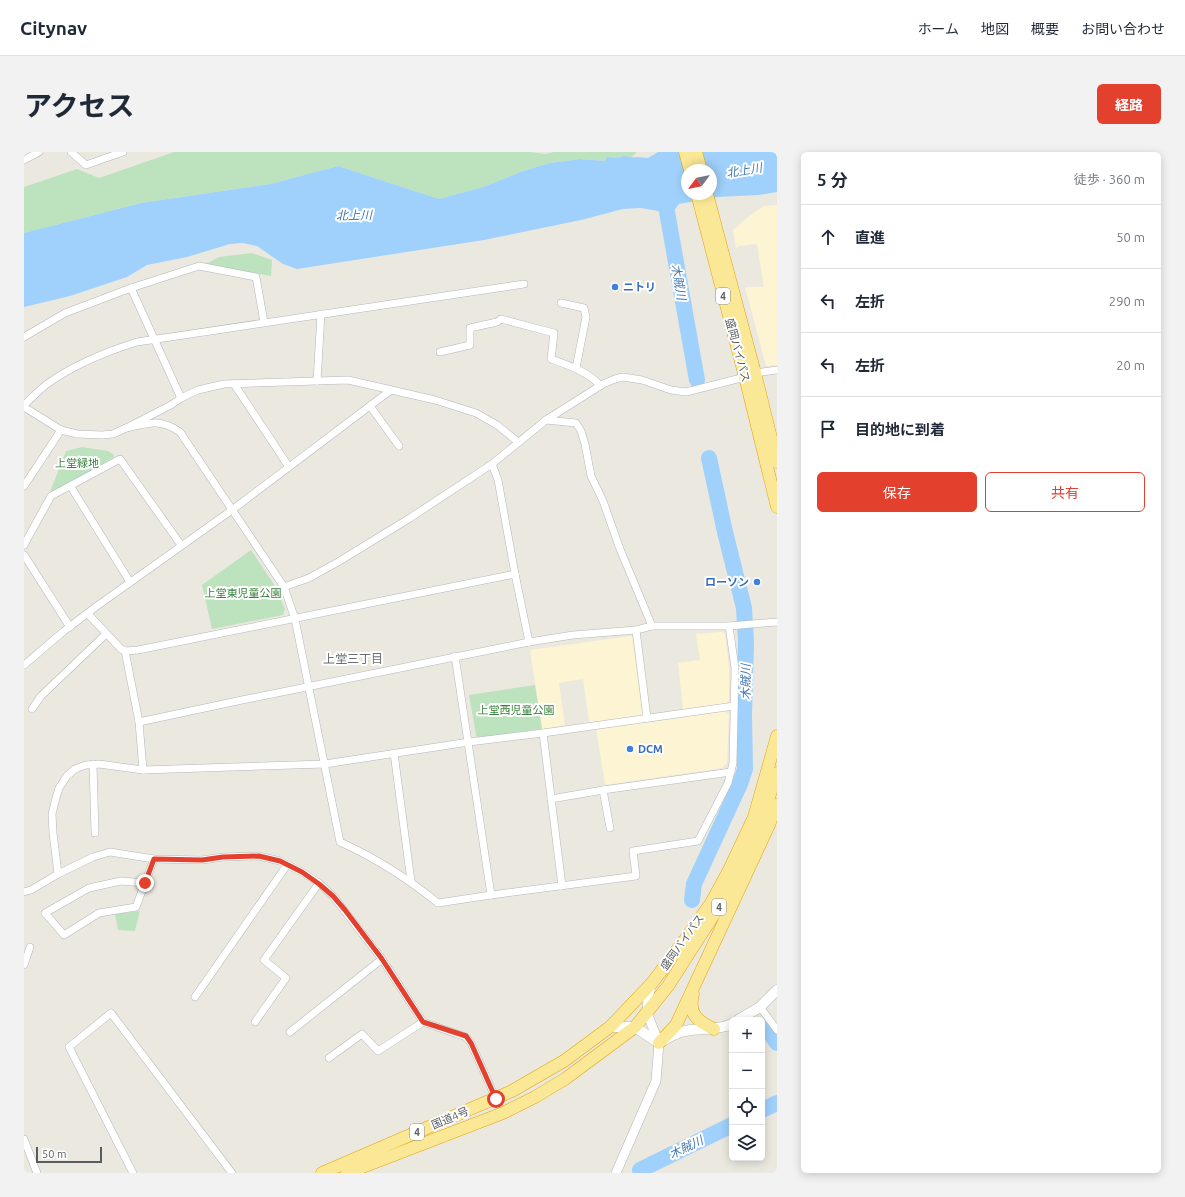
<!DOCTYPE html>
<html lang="ja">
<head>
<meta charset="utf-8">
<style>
  :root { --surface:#fff; --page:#f2f2f3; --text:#1f2937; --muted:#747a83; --line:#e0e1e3; --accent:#e3402e }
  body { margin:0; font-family:Ubuntu,"Noto Sans JP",sans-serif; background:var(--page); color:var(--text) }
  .controls { position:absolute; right:12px; bottom:12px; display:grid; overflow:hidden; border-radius:6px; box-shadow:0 2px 10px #0003 }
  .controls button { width:36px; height:36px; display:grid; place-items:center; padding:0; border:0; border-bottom:1px solid var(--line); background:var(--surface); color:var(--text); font:20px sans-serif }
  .compass { position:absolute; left:657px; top:12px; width:36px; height:36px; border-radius:50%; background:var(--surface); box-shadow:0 2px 10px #0003; rotate:238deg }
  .scale { position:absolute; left:12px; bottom:10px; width:66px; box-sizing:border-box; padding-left:4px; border:2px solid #585c60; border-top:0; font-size:11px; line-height:14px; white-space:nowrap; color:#585c60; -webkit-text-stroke:3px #fff; paint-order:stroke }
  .stop { position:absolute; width:12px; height:12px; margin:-9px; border:3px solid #e3402e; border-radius:50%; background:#fff }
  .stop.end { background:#e3402e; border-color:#fff; box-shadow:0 1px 4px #0008 }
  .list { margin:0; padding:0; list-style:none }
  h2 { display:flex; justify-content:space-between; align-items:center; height:52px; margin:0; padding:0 16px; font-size:17px }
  h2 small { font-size:13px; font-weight:400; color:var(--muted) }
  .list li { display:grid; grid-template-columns:26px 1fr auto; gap:12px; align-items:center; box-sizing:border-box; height:64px; padding:0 16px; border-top:1px solid var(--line) }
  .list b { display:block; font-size:15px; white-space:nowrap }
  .list em { font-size:13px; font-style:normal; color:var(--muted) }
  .actions { display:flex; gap:8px; padding:12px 16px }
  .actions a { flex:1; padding:9px 0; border:1px solid var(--accent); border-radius:6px; text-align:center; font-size:14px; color:var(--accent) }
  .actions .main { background:var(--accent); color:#fff }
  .icon { flex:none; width:22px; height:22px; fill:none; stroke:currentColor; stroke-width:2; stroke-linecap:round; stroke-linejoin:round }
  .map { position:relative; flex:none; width:753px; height:1021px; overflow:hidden; border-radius:6px }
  header { display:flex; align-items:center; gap:24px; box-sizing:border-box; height:56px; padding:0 20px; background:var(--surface); border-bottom:1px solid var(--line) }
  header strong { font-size:19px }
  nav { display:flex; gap:22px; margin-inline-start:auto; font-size:14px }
  .intro { display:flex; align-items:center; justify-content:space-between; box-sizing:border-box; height:96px; padding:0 24px }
  h1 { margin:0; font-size:28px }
  .button { padding:10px 18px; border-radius:6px; background:var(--accent); color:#fff; font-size:14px; font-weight:700 }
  main { display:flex; gap:24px; padding:0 24px }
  aside { flex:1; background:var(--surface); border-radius:6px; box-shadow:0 2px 10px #0003 }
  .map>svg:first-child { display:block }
  .commercial { fill:#fcf4d3 }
  .green { fill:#bce3bd }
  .water { fill:#9fd1fc; fill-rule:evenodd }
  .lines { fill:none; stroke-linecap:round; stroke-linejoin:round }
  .river { stroke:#9fd1fc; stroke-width:16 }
  .minor-casing { stroke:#b2b6ba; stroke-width:8 }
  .tertiary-casing { stroke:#b2b6ba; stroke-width:10 }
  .secondary-casing { stroke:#b5b9be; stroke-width:11 }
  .trunk-casing { stroke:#e4a307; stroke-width:13 }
  .minor { stroke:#fff; stroke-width:7 }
  .tertiary { stroke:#fff; stroke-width:9 }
  .secondary { stroke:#fff; stroke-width:10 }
  .trunk { stroke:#fae896; stroke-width:12 }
  .route { stroke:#e3402e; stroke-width:5 }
  .shop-dot { fill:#3f7fe0; stroke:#fff; stroke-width:1.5 }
  .labels { text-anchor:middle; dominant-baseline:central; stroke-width:4; stroke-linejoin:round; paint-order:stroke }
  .shield { fill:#fff; stroke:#8a8d90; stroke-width:1 }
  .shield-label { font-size:10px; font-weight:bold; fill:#585c60 }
  .shop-label { font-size:11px; font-weight:bold; fill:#366cbe; stroke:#fff; text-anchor:start }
  .street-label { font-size:11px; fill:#585c60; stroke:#fff }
  .park-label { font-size:11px; fill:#36813b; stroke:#fff }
  .water-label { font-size:12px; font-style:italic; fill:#4077b5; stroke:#fff }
  .neighbourhood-label { font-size:12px; fill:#696e72; stroke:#fff }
</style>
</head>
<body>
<header>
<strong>Citynav</strong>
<nav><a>ホーム</a><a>地図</a><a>概要</a><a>お問い合わせ</a></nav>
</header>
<div class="intro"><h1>アクセス</h1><a class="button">経路</a></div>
<main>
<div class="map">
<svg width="753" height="1021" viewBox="0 0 753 1021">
  <rect width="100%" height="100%" fill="#ebe9df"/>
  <g class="commercial">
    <polygon points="753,53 753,213 742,214 721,135 740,135 733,92 715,94 712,96 709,78 724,65 740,54"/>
    <polygon points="698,480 701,482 705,515 705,548 703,550 702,560 705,563 703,611 698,616 581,633 571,570 565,570 559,527 535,531 541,573 518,577 506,498 607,484 608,485 620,571 660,565 654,511 676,508 672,482"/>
  </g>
  <g class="green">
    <path d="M 150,0 L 507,0 L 521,2 L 530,0 L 613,0 L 608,5 L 604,5 L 600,3 C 595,6 591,8 586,5 L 581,9 L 556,7 L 526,11 L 499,19 L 459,35 L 415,47 L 314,14 L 246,32 L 117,51 L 0,81 L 0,35 L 53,17 L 75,26 Z"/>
    <polygon points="228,101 248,108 247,124 182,112 195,105"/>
    <polygon points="58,295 84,299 90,303 90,305 39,335 26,340 42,299"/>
    <polygon points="227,398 249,431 261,457 259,463 188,477 178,433"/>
    <polygon points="511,533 518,577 454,586 452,583 445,543"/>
    <polygon points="116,759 111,779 94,778 91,762"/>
  </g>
  <path class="water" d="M 634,0 L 753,0 L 753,40 L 735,43 L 693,45 L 655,52 L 649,60 L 649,63 L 642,64 L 634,59 L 617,56 L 599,57 L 557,68 L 460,88 L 273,117 L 259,112 L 233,94 L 218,91 L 206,92 L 163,105 L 123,113 L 103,125 L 46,144 L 0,155 L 0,81 L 117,51 L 246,32 L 314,14 L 415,47 L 459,35 L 499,19 L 526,11 L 556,7 L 581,9 L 583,5 C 591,5 592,8 600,3 C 607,7 616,4 624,6 ZM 663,18 L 687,18 L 687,42 L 663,42 Z"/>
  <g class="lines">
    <g class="river">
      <polyline points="640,43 673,228"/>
      <polyline points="668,748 670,732 716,632 721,617 720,564 722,490 720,456 701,380 685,306"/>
      <polyline points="738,876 744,878 753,891"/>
      <polyline points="738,958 753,951"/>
      <polyline points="616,1018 708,973"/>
    </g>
    <defs>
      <g id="minor">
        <polyline points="47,0 62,13 99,0"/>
        <polyline points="0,8 15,0"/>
        <polyline points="107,136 175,114 232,125 240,170"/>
        <polyline points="537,151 560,156 562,165 552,216"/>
        <polyline points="0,185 41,161 107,136 157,246"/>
        <path d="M 416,200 L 446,193 L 446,176 L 473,170 L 477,167 L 530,181 L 527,207 C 541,212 568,221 576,234"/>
        <polyline points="293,229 297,162"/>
        <polyline points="210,232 265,315"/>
        <path d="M 0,253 C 8,246 15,238 23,232 C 51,212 81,200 113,190 L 500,132"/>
        <polyline points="346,254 375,294"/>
        <polyline points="0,255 37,278 53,282 78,283 89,282 102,276 147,253 157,246 174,238 200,232 324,228 411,248 452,261 473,273 494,290"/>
        <polyline points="522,268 552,271 557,279 561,292 567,324 579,349 596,397 628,474"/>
        <path d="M 102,276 C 124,271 136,266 156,280 L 260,435 L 271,467 L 316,690 C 352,706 383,726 414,751 L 467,743"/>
        <polyline points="468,312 474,328 491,422 505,490"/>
        <polyline points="0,334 37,278"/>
        <polyline points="47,335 106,430"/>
        <polyline points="0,393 27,344 96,307 157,393"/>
        <polyline points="0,403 46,475"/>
        <polyline points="260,435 285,426 314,410 386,366 468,312 522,268 579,232 591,227 599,225 618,228 647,238 662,240 721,225 731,221 753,218"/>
        <polyline points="64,462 97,497 101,499 114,498 491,422"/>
        <polyline points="612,478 623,566"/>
        <polyline points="101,499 115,570 119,618"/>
        <polyline points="431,504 467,743 612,724 609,699 674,689 704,631 709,611 711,516 705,474"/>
        <polyline points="0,513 40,479 73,454 208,358 367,238"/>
        <polyline points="8,557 17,544 82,482"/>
        <polyline points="115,570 218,548 505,490 549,483 612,478 628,474 705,474 753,470"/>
        <polyline points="519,581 538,734"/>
        <polyline points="370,601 387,729"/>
        <polyline points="69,612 71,681"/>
        <polyline points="579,638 586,676"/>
        <polyline points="527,647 579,638 707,620"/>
        <polyline points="34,722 29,681 28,662 32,646 35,636 43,624 51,617 62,613 75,612 119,618 301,612 445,590 519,581 710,554"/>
        <polyline points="121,731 97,729 65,736 21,761 40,783 75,761 112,755 130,707"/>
        <polyline points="0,740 7,738 34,722 69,705 86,700 130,707 178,708 199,705 235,704 256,709 278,720 295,731 309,744 358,807 399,870 442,885 447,891 472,947"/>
        <polyline points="0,813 6,795"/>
        <polyline points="171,845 263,713"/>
        <polyline points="736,855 753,878"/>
        <polyline points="231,870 262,826 240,808 295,731"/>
        <polyline points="266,880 358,807"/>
        <polyline points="305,906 338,882 354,899 399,870"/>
        <polyline points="0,987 13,1021"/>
        <polyline points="109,1021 45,895 87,861 208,1021"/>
      </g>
      <polyline id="tertiary" points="592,1021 632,929 635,891 623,861 624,845 628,832"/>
      <g id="secondary">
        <polyline points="714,868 736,855 753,838"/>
        <path d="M 586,875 L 611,875 L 635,891 C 645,885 655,879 667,878 C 681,876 695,878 708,872"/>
      </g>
      <g id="trunk">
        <polyline points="661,0 666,18"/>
        <polyline points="672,0 677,18"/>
        <polyline points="673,42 721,225 753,355"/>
        <polyline points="683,42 731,221 753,310"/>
        <path d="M 669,842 C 664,862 673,869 690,877"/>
        <polyline points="635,891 652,873 745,673 752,653"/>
        <polyline points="298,1021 488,939 540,909 586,875 628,831 660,789 687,751 705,718 730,665 753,584"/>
        <polyline points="323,1021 479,961 511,945 541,927 611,875 644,834 698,750 733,682 753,621"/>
      </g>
    </defs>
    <use href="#minor" class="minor-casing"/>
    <use href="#tertiary" class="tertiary-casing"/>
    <use href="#secondary" class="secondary-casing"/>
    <use href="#trunk" class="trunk-casing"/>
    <use href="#minor" class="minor"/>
    <use href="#tertiary" class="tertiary"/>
    <use href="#secondary" class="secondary"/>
    <use href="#trunk" class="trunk"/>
  </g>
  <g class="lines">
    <polyline class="route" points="121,731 130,707 178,708 199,705 235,704 256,709 278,720 295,732 309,744 321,758 358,807 399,870 442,884 447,891 472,947"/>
  </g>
  <g class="shop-dot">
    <circle cx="591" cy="135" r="4"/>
    <circle cx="733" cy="430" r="4"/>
    <circle cx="606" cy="597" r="4"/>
  </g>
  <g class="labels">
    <g class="shield">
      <rect x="692" y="136" width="14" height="16" rx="3"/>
      <rect x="688" y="747" width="14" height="16" rx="3"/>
      <rect x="386" y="972" width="14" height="16" rx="3"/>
    </g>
    <g class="shield-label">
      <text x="699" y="144">4</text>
      <text x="695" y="755">4</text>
      <text x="393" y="980">4</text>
    </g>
    <g class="shop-label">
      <text x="599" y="135">ニトリ</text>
      <text x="725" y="430" text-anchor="end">ローソン</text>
      <text x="614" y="597">DCM</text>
    </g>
    <g class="street-label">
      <text transform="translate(714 198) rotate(75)">盛岡バイパス</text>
      <text transform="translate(658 790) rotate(-54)">盛岡バイパス</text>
      <text transform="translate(426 966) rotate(-23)">国道4号</text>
    </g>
    <g class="park-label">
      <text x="53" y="311">上堂緑地</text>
      <text x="219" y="441">上堂東児童公園</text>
      <text x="492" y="558">上堂西児童公園</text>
    </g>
    <g class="water-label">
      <text transform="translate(720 18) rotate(-9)">北上川</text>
      <text transform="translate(330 63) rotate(-1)">北上川</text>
      <text transform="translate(655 130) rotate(80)">木賊川</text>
      <text transform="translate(721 530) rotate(-90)">木賊川</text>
      <text transform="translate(662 995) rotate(-26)">木賊川</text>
    </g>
    <g class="neighbourhood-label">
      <text x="329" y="506">上堂三丁目</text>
    </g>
  </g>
</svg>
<div class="controls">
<button>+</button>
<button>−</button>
<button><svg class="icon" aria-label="locate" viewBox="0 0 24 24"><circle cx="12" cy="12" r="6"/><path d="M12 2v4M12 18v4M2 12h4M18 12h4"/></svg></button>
<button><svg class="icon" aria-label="layers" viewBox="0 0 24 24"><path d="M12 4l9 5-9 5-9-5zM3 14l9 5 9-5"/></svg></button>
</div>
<svg class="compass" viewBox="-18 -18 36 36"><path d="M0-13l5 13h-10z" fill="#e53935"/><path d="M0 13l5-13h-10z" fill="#747a83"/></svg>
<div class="scale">50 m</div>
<div class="stop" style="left:472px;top:947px"></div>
<div class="stop end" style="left:121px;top:731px"></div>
</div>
<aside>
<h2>5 分<small>徒歩 · 360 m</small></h2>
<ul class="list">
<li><svg class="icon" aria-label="ahead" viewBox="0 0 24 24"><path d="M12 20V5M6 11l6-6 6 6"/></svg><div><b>直進</b></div><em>50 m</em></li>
<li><svg class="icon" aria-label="left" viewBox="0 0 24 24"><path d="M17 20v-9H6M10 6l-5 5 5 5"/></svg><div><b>左折</b></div><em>290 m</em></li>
<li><svg class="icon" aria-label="left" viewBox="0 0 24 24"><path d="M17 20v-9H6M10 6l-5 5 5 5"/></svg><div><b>左折</b></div><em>20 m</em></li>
<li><svg class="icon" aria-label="arrive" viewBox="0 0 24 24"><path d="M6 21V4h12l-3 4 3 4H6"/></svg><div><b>目的地に到着</b></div></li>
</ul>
<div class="actions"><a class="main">保存</a><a>共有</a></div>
</aside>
</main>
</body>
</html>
